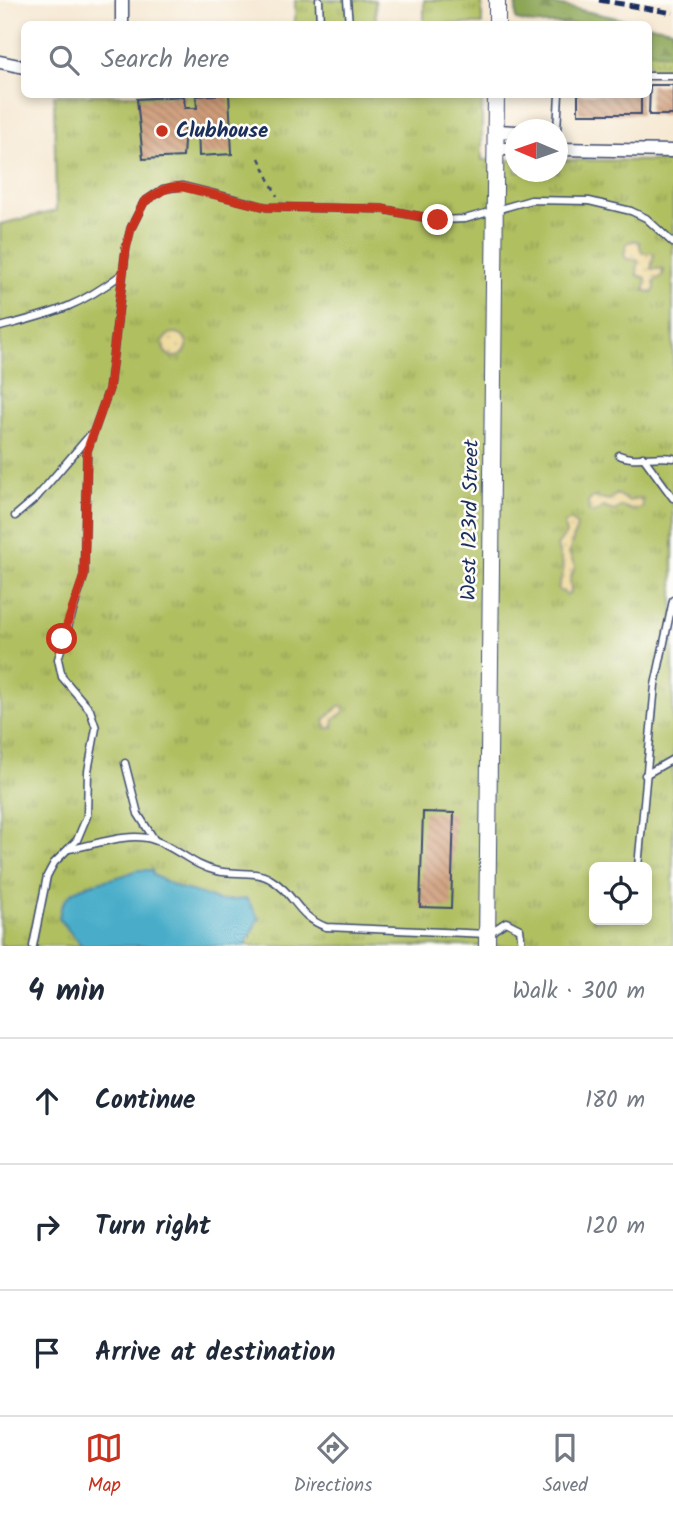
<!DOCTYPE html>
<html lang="en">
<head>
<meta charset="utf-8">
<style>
  :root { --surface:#fff; --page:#f6f6f7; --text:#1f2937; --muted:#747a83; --line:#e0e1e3; --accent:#c8321e }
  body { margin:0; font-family:Kalam,sans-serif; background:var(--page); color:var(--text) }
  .controls { position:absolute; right:21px; bottom:21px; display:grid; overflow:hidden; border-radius:10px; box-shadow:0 4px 10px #0003 }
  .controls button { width:63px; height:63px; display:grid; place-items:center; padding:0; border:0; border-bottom:2px solid var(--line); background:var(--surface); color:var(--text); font:35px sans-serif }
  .compass { position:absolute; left:505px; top:119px; width:63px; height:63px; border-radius:50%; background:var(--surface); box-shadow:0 4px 10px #0003; rotate:272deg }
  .stop { position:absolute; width:21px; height:21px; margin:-16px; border:5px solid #c8321e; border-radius:50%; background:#fff }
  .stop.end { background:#c8321e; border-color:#fff; box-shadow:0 2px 7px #0008 }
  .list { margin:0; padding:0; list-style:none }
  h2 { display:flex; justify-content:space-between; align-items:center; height:91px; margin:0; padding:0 28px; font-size:30px }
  h2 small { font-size:23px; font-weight:400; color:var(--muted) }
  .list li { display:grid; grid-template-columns:46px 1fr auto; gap:21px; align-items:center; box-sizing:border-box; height:126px; padding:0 28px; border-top:2px solid var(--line) }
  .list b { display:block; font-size:26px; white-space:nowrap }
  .list em { font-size:23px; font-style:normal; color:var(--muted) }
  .icon { flex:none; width:38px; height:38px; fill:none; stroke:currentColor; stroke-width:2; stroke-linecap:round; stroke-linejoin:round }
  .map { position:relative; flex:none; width:673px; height:946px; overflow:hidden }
  .search { position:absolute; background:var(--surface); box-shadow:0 4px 10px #0003; left:21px; right:21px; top:21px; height:77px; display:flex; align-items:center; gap:18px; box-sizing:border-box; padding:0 24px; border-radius:10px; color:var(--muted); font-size:26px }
  .sheet { height:469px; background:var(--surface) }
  nav { display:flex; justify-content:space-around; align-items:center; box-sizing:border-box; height:98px; border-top:2px solid var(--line); background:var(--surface); font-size:19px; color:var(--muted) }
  nav a { display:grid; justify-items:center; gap:4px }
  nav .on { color:var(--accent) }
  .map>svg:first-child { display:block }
  .grass { fill:url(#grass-tufts); stroke:#667760; stroke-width:2; fill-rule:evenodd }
  .forest { fill:url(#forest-firs); stroke:#546a5a; stroke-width:2 }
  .sand { fill:url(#sand-dots); stroke:#84847e; stroke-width:2 }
  .water { fill:#4aadc9; stroke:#326e94; stroke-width:2 }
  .building { fill:url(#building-back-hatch) }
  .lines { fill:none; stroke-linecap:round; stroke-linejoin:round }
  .service-casing { stroke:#3c4b6f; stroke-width:9 }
  .minor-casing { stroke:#3c4b6f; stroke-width:15 }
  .tertiary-casing { stroke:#3c4b6f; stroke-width:18 }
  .path { stroke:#3c4b6f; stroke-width:2.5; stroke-dasharray:5 5; stroke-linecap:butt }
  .service { stroke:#fff; stroke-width:6 }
  .minor { stroke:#fff; stroke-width:12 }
  .tertiary { stroke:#fff; stroke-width:16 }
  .rail { stroke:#1b2f5e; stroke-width:5; stroke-dasharray:10 5; stroke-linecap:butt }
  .route { stroke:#c8321e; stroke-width:9 }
  .poi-dot { fill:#c8321e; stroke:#fdfcf7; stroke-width:2.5 }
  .labels { text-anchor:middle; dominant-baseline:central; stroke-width:5; stroke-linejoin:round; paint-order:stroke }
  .poi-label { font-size:21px; font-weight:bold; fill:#1b2f5e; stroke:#fdfcf7; text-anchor:start }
  .street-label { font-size:21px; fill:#1b2f5e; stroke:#fdfcf7 }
</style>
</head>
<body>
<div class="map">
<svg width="673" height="946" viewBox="0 0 673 946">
  <defs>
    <pattern id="grass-tufts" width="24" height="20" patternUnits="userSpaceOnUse" patternTransform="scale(1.75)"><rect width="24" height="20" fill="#b0bf61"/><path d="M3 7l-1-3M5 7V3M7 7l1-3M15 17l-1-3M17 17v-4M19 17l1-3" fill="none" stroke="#8e9c53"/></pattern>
    <pattern id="forest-firs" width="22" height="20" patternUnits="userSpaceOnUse" patternTransform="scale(1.75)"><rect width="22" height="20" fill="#8ca657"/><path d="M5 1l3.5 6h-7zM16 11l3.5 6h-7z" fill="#72884b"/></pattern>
    <pattern id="sand-dots" width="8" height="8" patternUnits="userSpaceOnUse" patternTransform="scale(1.75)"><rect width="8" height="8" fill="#eeda9e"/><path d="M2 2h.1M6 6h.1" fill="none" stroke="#ccbb8a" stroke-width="1.8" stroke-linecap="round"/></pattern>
    <pattern id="building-back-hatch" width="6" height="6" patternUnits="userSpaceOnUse" patternTransform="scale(1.75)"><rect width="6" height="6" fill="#cf9c79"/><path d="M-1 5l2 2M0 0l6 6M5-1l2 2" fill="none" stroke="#a78066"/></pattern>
  </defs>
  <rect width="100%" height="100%" fill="#fdfcf7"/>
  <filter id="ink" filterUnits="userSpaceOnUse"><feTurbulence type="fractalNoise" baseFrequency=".0143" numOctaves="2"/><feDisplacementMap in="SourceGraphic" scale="14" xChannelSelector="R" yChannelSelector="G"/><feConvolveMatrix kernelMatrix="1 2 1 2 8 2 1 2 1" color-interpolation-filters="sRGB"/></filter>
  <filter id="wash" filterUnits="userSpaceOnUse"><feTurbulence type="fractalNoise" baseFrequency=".00686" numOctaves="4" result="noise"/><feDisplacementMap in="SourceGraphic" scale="28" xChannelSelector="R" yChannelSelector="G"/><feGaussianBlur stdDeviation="1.57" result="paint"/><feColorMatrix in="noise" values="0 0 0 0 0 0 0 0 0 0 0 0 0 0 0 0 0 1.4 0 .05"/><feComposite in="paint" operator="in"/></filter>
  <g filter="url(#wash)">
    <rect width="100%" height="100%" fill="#f6e8d2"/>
    <g class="grass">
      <polygon points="295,0 375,0 376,24 295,24"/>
      <rect x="424" y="0" width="58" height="24"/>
      <polygon points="648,51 673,55 673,70 649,71"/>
      <path d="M 54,95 L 482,95 L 482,160 L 515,160 L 516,172 L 558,172 L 558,160 L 673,161 L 673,946 L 0,946 L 0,224 L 56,211 ZM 594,867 L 647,867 L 647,920 L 594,920 Z"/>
    </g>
    <g class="forest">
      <polygon points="516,0 535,0 644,24 533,24 516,20"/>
      <polygon points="649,25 673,29 673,55 649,51"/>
    </g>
    <g class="sand">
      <polygon points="634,240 639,242 642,253 654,253 651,269 663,269 662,276 654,281 655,289 652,293 645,291 646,278 637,275 638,260 627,259 624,255 627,243"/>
      <circle cx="175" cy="345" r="12"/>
      <polygon points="617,494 629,501 641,498 643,507 634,511 622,506 614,511 603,507 594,513 589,511 588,502 593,497 609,500"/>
      <path d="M 571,520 L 577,526 L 569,553 L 575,567 L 570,579 L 571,592 L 567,595 L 558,589 C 566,564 563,569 557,546 L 566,534 L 564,524 Z"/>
      <polygon points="339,706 344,707 344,712 334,719 333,728 327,728 324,720"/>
    </g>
    <path class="water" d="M 136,870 L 152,870 L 153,875 C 163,879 174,887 183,889 C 197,892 206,895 218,901 L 247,899 L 259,918 L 245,946 L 82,946 L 59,919 C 62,877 111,885 136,870 Z"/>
    <g id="blocks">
      <g class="building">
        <polygon points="650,85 673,85 673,115 649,115"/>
        <polygon points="229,94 232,154 199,156 198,125 185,126 183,157 143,159 137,99 184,96 185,108 197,108 196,96"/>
        <rect x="578" y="94" width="63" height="20"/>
        <polygon points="423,812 454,813 451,908 420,907"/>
      </g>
    </g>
  </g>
  <g filter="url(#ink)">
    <use href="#blocks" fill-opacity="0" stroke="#3c4b6f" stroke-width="2"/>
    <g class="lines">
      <defs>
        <g id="service">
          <polyline points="319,0 320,24"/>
          <polyline points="347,0 349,24"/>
          <polyline points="648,76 673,76"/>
          <polyline points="557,130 559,94"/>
          <path d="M 0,327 C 53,313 77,308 122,274"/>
          <path d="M 619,455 C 634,462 655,455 673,458"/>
          <polyline points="643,457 673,498"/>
          <polyline points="15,516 36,498 90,435"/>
          <polyline points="125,763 138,814 154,839"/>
          <polyline points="645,775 673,759"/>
          <path d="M 69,849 C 95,845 130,831 154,840 C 177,848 193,866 217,871 C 234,875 255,870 270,879 C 295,893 296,916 326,927 L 488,934 L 506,922 L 520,929 L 522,946"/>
          <polyline points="638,867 655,685 673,600"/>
          <polyline points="33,946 47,876 54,863 77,840 87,816 88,771 96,728 90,710 62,677 58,659 84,576 87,451 109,389 126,248 131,228 144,202 163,189 183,186 266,207 382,209 438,220 465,219 531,200 589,201 631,211 646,218 673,243"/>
        </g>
        <g id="minor">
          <polyline points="122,24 122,0"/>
          <polyline points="0,62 24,67"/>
          <polyline points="496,131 516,132"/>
          <polyline points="496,149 516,149"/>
          <polyline points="558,149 673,151"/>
        </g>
        <g id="tertiary">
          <polyline points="497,24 497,0"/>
          <polyline points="487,946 496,94"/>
        </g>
      </defs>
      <use href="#service" class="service-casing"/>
      <use href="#minor" class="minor-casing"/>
      <use href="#tertiary" class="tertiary-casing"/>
      <polyline class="path" points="259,158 277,196"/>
      <use href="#service" class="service"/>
      <use href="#minor" class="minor"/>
      <use href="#tertiary" class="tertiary"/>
      <polyline class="rail" points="599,0 673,13"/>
    </g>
  </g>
  <g class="lines" filter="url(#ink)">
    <polyline class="route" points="62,639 84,576 87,451 109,389 126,248 131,228 144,202 163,190 172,187 183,187 266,207 382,209 438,220"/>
  </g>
  <circle class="poi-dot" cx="162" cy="131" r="7"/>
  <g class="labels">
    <g class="poi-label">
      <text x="176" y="131">Clubhouse</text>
    </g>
    <g class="street-label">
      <text transform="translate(471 520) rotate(-89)">West 123rd Street</text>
    </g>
  </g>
</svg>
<div class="controls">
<button><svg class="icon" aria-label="locate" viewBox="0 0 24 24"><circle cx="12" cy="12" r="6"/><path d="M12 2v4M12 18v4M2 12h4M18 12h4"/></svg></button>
</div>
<svg class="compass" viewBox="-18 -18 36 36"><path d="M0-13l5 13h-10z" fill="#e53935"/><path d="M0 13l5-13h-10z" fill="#747a83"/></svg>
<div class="stop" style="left:62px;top:639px"></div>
<div class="stop end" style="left:438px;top:220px"></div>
<div class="search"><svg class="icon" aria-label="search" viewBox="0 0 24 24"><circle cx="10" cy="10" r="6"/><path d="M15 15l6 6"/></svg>Search here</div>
</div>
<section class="sheet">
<h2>4 min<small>Walk · 300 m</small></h2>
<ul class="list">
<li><svg class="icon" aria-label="ahead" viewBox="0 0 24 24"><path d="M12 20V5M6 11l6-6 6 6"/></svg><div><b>Continue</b></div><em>180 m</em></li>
<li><svg class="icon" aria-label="right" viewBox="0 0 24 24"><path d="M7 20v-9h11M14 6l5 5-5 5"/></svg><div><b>Turn right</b></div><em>120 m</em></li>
<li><svg class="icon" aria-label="arrive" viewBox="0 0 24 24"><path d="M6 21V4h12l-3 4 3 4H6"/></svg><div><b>Arrive at destination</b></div></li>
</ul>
</section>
<nav>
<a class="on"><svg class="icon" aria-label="map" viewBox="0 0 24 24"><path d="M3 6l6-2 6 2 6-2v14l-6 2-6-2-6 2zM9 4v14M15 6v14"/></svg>Map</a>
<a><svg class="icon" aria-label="directions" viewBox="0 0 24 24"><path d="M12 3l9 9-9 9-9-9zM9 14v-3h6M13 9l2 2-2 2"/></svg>Directions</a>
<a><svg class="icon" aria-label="saved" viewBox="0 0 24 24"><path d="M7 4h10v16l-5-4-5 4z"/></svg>Saved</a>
</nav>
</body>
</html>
